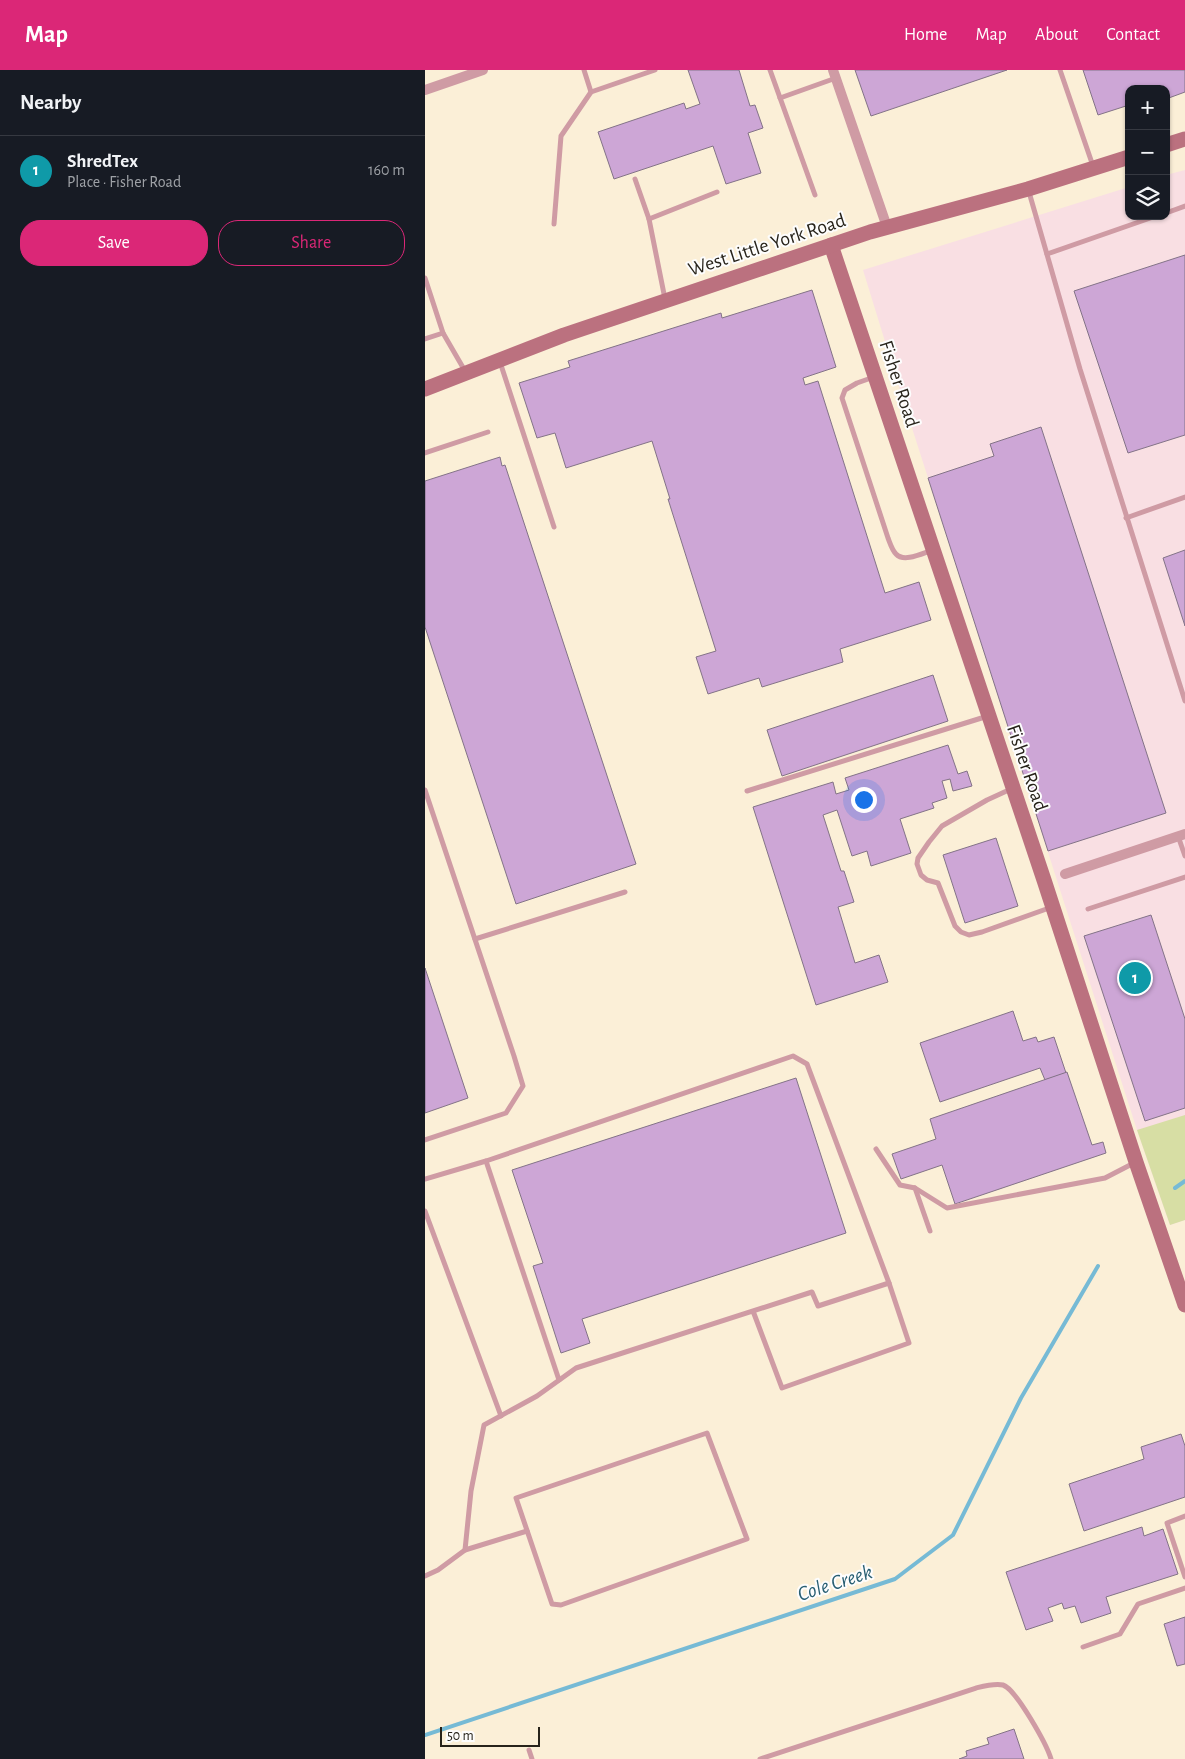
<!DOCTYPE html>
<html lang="en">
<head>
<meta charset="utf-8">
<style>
  :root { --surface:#171b24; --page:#242831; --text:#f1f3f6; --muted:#9ea1a6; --line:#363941; --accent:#db2777 }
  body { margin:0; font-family:"Alegreya Sans",sans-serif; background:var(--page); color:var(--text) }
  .controls { position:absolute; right:15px; top:15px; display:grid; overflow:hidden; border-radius:10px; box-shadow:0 1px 4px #0004 }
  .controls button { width:45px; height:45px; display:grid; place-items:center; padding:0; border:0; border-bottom:1px solid var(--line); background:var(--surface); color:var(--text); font:25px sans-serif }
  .scale { position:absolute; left:15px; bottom:12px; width:100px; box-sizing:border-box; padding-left:5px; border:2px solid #27231a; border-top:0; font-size:14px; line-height:18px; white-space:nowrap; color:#27231a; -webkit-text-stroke:4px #fdfdfd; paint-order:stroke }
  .you { position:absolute; left:438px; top:729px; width:18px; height:18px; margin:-12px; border:4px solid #fff; border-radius:50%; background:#1a73e8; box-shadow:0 0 0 8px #1a73e833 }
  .badge { display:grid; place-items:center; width:32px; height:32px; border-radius:50%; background:var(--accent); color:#fff; font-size:16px; font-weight:700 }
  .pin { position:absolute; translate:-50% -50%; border:2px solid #fff; box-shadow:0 1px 5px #0006 }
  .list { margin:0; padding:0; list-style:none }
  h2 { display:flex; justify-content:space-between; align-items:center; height:65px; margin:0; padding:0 20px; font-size:21px }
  h2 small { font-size:16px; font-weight:400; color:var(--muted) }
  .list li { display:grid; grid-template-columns:32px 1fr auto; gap:15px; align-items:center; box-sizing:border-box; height:70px; padding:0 20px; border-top:1px solid var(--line) }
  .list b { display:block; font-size:19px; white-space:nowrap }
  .list p { margin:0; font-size:16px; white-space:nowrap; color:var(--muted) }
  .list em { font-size:16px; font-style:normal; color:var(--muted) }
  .actions { display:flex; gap:10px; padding:15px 20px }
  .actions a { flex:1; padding:11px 0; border:1px solid var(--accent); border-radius:20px; text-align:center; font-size:18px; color:var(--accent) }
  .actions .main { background:var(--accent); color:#fff }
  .icon { flex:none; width:28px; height:28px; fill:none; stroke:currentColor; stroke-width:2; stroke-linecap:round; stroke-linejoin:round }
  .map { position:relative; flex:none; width:760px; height:1689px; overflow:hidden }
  header { display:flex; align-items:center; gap:30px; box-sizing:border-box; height:70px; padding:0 25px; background:var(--accent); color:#fff }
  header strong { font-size:24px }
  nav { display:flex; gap:28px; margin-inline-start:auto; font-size:18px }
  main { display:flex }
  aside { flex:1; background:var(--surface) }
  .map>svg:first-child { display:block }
  .industrial { fill:#f9dfe3 }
  .green { fill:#d7dea4 }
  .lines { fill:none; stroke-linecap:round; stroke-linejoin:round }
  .stream { stroke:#76bad5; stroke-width:4 }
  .building { fill:#cda6d6; stroke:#837387 }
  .lane { stroke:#cf9ba4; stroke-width:5 }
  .street { stroke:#cf9ba4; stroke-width:10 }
  .secondary { stroke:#bb717f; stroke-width:15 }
  .labels { text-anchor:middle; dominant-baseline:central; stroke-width:4; stroke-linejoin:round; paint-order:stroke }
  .street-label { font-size:20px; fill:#27231a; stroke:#fdfdfd }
  .water-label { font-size:21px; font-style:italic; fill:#285e72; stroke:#fdfdfd }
</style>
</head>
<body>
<header>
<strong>Map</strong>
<nav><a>Home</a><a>Map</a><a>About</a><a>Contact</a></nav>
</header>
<main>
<aside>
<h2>Nearby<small></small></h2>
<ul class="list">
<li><span class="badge" style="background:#0f9aa8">1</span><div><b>ShredTex</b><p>Place · Fisher Road</p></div><em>160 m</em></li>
</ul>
<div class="actions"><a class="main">Save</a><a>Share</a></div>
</aside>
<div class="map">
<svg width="760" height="1689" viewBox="0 0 760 1689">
  <rect width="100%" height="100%" fill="#fbefd7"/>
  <polygon class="industrial" points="760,100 760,1150 745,1155 712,1060 479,333 438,200 704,117 704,146 741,146 741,105"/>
  <polygon class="green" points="760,1045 760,1150 745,1155 712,1060"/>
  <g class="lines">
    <g class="stream">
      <polyline points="750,1118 760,1111"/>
      <polyline points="0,1665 470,1509 528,1465 596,1328 673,1196"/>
    </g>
  </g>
  <g class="building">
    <polygon points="263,0 314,0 325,36 330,35 338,58 323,63 336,103 301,114 288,76 189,109 173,62 259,33 261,39 275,34"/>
    <polygon points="430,0 582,0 446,46"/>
    <polygon points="658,0 760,0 760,22 741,29 741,19 704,19 704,35 673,45"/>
    <polygon points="760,185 760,365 703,383 649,221"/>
    <polygon points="387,220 411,297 378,308 380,315 393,311 460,523 494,512 506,550 415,579 418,592 337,617 334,608 283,624 271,587 291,581 243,429 245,429 227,371 141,398 130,363 112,368 94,313 145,297 143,291 296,243 297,248"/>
    <polygon points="616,357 741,743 623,781 503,408 569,386 565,374"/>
    <polygon points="75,387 77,396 80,395 211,794 91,834 0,557 0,411"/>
    <polygon points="760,480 760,556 738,488"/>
    <polygon points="508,605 523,651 357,706 342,660"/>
    <polygon points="523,675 533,704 542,701 547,716 528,721 525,709 517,711 522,728 507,733 509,738 475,749 486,783 446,796 442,781 427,786 412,740 398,745 416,801 419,801 429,832 413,837 430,893 454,885 463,912 391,935 328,737 408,712 411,724 424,720 420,708"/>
    <polygon points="571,768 593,836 540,853 518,785"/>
    <polygon points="726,845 760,949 760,1038 720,1051 659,866"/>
    <polygon points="0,898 43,1028 0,1043"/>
    <polygon points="588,941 598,971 611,967 613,972 629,967 641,1003 620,1010 615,998 515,1032 495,973"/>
    <polygon points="642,1002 667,1075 678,1072 681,1083 530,1134 517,1095 476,1109 467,1084 511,1069 505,1049"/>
    <polygon points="371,1008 421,1163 157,1249 165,1273 136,1283 108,1196 118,1193 87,1100"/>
    <polygon points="756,1364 760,1376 760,1427 659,1461 644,1414 719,1389 716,1377"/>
    <polygon points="717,1457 719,1466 738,1459 753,1504 681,1527 686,1543 656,1553 650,1536 639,1539 637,1533 623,1538 628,1551 601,1560 581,1502"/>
    <polygon points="760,1547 760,1594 752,1596 739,1554"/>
    <polygon points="589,1659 599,1689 534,1689 542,1686 541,1681 564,1674 562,1668"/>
  </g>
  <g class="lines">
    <g class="lane">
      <polyline points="159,0 166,22"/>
      <polyline points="345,0 390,125"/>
      <polyline points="635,0 668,96"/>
      <polyline points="355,28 411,8"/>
      <polyline points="210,109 224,149 240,229"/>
      <polyline points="604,122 655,299 760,631"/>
      <polyline points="741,143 760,136"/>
      <polyline points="224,149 292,122"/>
      <polyline points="129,154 136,66 166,22 230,0"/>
      <polyline points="622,184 731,146"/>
      <polyline points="0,208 18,263 40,301"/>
      <polyline points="0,269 18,263"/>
      <polyline points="75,292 129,457"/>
      <path d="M 449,307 L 432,313 L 420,320 L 417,328 L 463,468 C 465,473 467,480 471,484 C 479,493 498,483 508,480"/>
      <polyline points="0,383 63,362"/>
      <polyline points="701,448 760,427"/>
      <polyline points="586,719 562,730 517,756 504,772 493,788 492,794 496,805 502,810 513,813 530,856 536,862 544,865 557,862 627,837"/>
      <polyline points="0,720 89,986 98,1016 81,1043 0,1070"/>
      <polyline points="322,721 563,646"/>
      <polyline points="753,766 760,786"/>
      <polyline points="663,839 760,807"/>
      <polyline points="50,869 200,822"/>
      <polyline points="451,1079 475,1115 490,1118 505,1161"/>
      <polyline points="0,1109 61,1091"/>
      <polyline points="490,1118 522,1138 680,1108 709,1093"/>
      <polyline points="0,1141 76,1346"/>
      <polyline points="134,1310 61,1091 368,986 382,994 464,1213"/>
      <polygon points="282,1363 322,1469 136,1535 127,1534 91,1428"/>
      <polyline points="760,1446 742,1453 760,1507"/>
      <polyline points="40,1480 46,1421 59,1355 112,1326 151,1298 387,1222 393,1236 464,1213 484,1273 357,1318 328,1241"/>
      <polyline points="0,1506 13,1500 40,1480 102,1461"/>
      <polyline points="658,1577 695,1564 713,1534 760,1518"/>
      <polyline points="104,1680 107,1689"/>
      <path d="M 335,1689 L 551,1618 C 559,1616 570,1613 578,1615 C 591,1619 622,1675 626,1689"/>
    </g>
    <g class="street">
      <polyline points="408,0 462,157"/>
      <polyline points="0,20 58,0"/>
      <polyline points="640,804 760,764"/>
    </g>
    <g class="secondary">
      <polyline points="741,75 760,69"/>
      <polyline points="406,175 619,810 711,1092 760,1235"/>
      <polyline points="0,319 139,265 445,162 603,119 704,87"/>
    </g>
  </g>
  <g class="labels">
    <g class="street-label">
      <text transform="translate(342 175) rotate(-18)">West Little York Road</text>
      <text transform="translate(474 314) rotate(72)">Fisher Road</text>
      <text transform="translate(602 698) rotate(71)">Fisher Road</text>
    </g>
    <g class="water-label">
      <text transform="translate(410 1513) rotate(-18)">Cole Creek</text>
    </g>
  </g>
</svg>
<div class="controls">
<button>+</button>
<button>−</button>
<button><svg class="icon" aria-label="layers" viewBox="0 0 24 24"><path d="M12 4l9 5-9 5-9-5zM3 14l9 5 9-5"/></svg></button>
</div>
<div class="scale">50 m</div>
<div class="you"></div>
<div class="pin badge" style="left:710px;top:908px;background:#0f9aa8">1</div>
</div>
</main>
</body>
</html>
